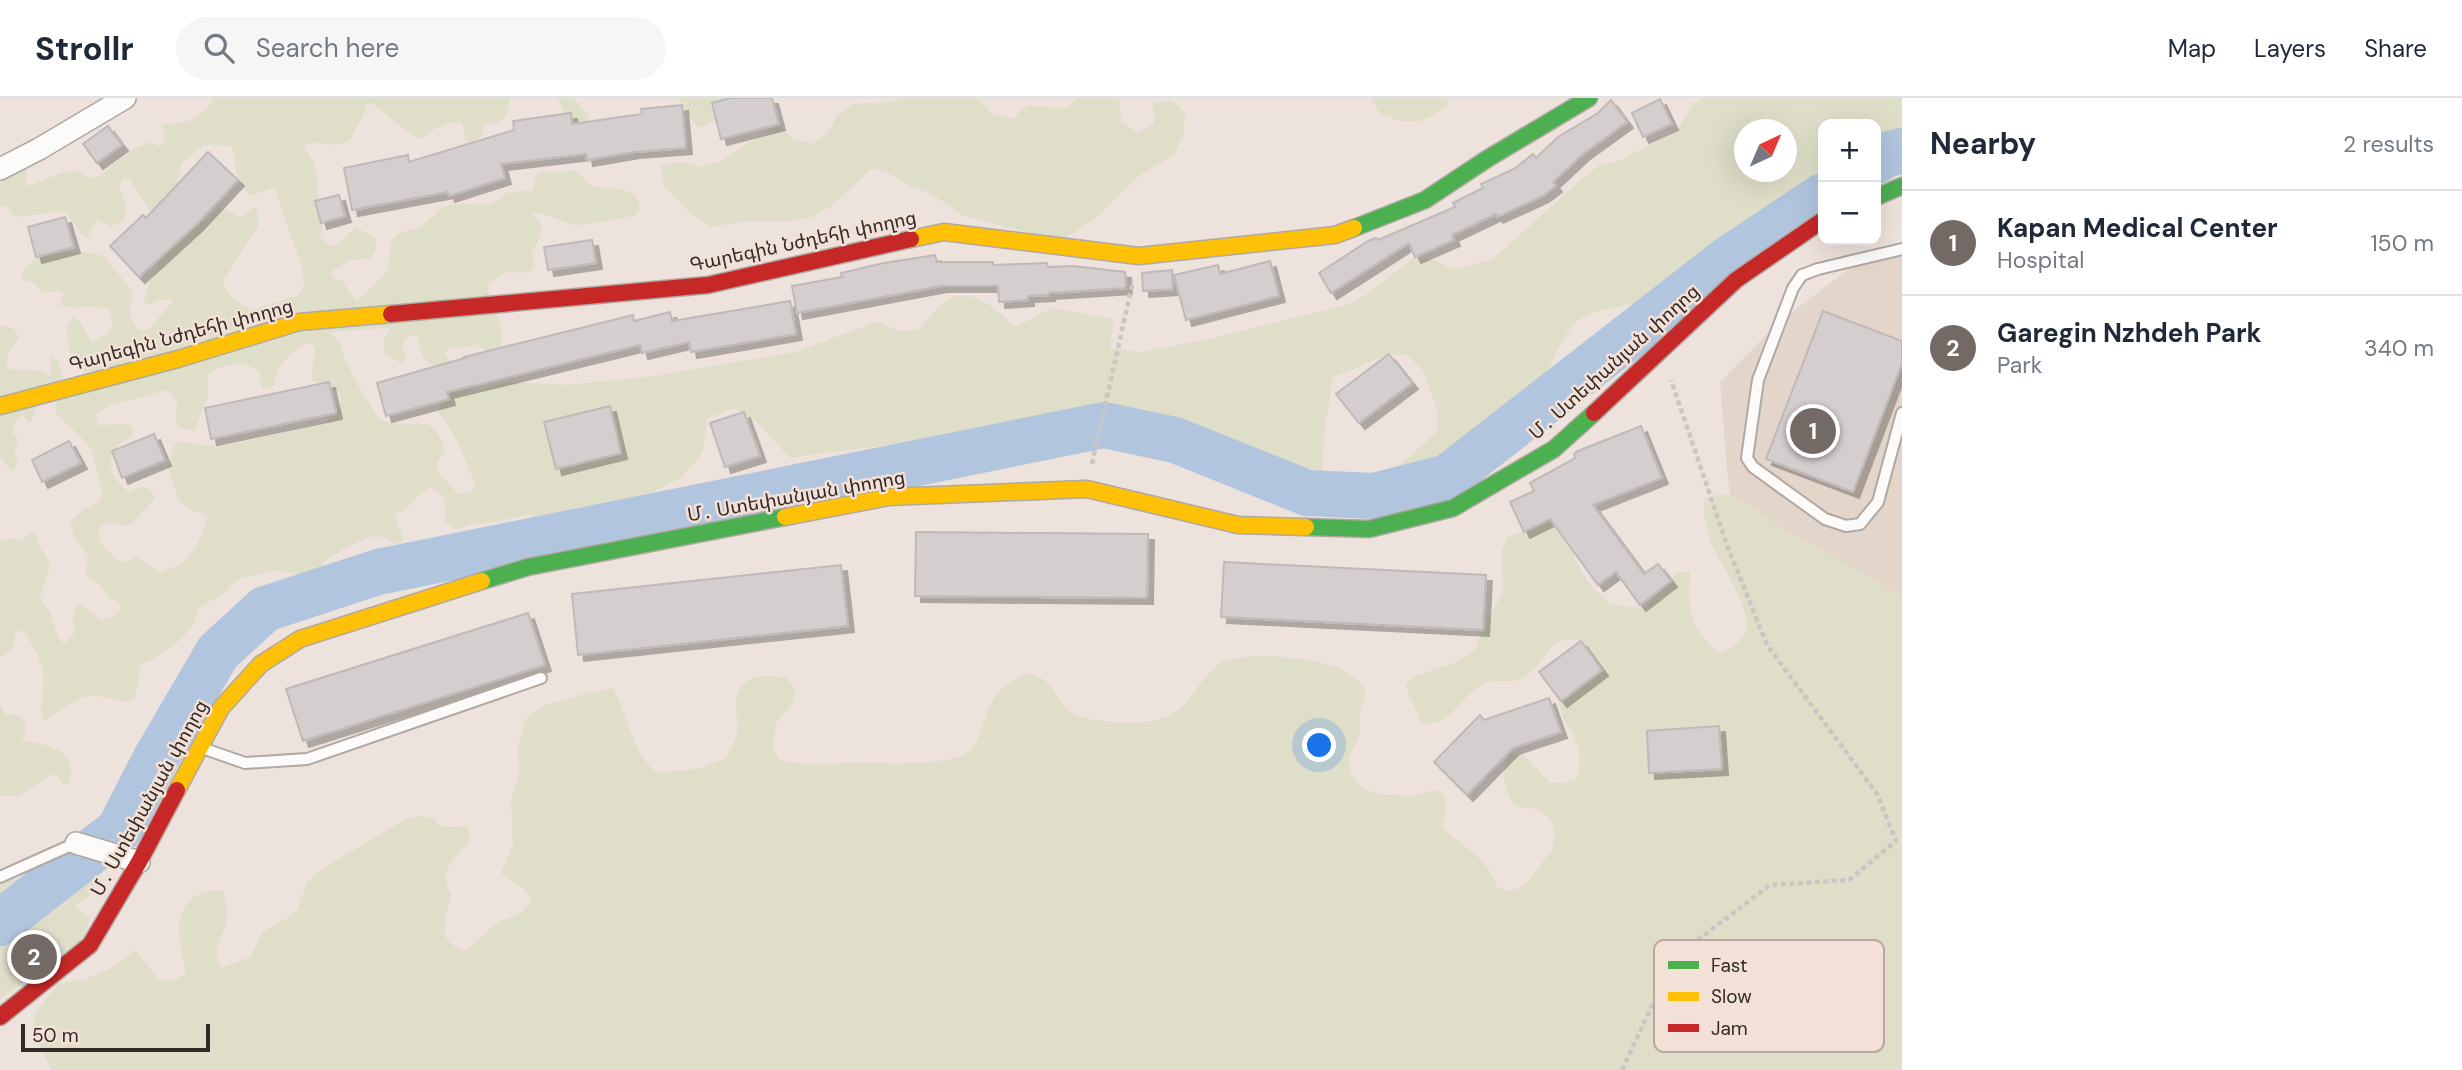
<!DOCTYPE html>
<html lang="en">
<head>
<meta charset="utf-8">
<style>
  :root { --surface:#fff; --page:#f6f6f7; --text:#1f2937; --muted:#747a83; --line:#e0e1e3; --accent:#736a66 }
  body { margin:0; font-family:"DM Sans","Noto Sans Armenian",sans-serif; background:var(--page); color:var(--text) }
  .controls { position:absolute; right:21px; top:21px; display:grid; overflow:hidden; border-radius:14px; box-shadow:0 7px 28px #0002 }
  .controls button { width:63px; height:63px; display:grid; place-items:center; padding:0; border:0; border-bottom:2px solid var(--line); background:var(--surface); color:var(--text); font:35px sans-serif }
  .compass { position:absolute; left:1734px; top:21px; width:63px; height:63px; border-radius:50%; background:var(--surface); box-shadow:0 7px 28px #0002; rotate:44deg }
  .scale { position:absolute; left:21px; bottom:18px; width:189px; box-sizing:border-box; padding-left:7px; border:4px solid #312a26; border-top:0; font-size:19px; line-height:24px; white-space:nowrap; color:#312a26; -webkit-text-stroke:5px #f3e0d6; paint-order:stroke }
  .you { position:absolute; left:1320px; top:648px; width:24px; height:24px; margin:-18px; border:5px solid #fff; border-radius:50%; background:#1a73e8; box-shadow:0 0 0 10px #1a73e833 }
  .badge { display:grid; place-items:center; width:46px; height:46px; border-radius:50%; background:var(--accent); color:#fff; font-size:23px; font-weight:700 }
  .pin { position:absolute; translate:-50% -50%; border:4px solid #fff; box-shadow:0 2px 7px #0006 }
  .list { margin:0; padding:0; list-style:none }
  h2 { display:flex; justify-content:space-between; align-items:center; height:91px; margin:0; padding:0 28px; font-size:30px }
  h2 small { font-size:23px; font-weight:400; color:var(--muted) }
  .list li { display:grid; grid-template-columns:46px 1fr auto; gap:21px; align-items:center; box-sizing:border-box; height:105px; padding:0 28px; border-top:2px solid var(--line) }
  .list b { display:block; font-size:26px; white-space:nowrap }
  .list p { margin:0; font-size:23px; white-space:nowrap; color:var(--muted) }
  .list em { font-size:23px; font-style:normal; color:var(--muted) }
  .icon { flex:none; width:38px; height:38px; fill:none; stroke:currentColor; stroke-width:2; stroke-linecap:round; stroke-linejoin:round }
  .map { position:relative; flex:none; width:1902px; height:972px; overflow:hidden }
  header { display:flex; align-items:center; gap:42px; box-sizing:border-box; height:98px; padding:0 35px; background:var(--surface); border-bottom:2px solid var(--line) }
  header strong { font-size:33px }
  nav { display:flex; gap:38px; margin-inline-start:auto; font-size:24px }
  .search { width:490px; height:63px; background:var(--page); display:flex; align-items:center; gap:18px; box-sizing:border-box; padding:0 24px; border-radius:38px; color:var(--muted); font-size:26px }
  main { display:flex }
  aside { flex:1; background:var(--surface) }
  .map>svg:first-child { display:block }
  .medical { fill:#e3d5c9 }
  .green { fill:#dfdec8; fill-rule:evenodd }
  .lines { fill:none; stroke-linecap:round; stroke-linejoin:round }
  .river { stroke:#b2c5de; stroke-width:46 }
  .building { fill:#d5cece; stroke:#c0b9b9; stroke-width:2; filter:url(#shadow) }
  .lane-casing { stroke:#b0a8a3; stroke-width:14 }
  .street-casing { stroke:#b0a8a3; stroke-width:24 }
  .fast-casing { stroke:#b0a8a3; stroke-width:19 }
  .slow-casing { stroke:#b0a8a3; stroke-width:19 }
  .jam-casing { stroke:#b0a8a3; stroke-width:19 }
  .path { stroke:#c9c6c4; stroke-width:4.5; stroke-dasharray:5 3.5; stroke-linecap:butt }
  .lane { stroke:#fcfbfa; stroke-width:10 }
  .street { stroke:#fcfbfa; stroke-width:21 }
  .fast { stroke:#4caf50; stroke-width:16 }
  .slow { stroke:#ffc107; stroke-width:16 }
  .jam { stroke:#c62828; stroke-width:16 }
  .labels { text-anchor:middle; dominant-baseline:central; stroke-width:5; stroke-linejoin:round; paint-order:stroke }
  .street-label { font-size:19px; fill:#312a26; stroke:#f3e0d6 }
  .key { fill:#f3e0d6; stroke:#b9a9a1; stroke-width:2 }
  .key-label { font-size:19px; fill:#312a26 }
</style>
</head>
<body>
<header>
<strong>Strollr</strong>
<div class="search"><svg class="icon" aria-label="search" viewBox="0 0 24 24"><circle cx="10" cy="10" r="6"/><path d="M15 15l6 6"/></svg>Search here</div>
<nav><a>Map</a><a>Layers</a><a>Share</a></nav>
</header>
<main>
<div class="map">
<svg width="1902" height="972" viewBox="0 0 1902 972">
  <defs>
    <filter id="shadow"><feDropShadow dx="6" dy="6" stdDeviation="0" flood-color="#0004"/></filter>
  </defs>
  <rect width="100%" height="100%" fill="#ede2dc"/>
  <polygon class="medical" points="1902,146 1902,510 1733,414 1728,382 1720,284 1780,223 1849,171"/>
  <g class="green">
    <path d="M 214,0 L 510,0 C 508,20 505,25 484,26 L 483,38 L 472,46 L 466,41 L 462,25 C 446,22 433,31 421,41 C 413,40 383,13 372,5 L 366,8 L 366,12 L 349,43 C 328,52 322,41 305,46 L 304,49 C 317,65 317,76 318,96 C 318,111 328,122 319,139 L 331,148 L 338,146 L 356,129 L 375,140 L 377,150 L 371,160 L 351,162 L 330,174 L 332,180 L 342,183 L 356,202 L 362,199 L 389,171 L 391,142 L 399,135 L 421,129 L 443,109 L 455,106 L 487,107 L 495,104 L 507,95 L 533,91 L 536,78 L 541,73 L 553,75 L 575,72 C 581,76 586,85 592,87 C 609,94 638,85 640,111 L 636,117 C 630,119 579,128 574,127 C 561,124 544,112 532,116 L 541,125 L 540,140 L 531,155 L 535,169 L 525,175 L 508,174 L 489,185 L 488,193 L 501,231 L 502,250 L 489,255 L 478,246 L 456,251 L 450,249 L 445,254 C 448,264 466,290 475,293 L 507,284 L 563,287 L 655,278 L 795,254 L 879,223 L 897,233 L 918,232 C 927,223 938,207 949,201 C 976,189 997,213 1016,229 L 1051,210 L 1114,221 L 1110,250 L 1139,254 L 1204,242 L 1345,207 L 1363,199 L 1415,159 L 1435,162 L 1452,171 L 1492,162 L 1584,79 L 1600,67 L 1619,63 L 1677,32 L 1695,4 L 1706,0 L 1902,0 L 1902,67 L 1876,62 L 1876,26 L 1823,26 L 1822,93 L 1802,95 L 1672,183 C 1669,187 1666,193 1662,196 C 1649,207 1599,208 1580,221 C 1557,237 1542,297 1520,322 C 1495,351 1458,375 1428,398 L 1392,376 C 1406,359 1423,349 1437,333 L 1437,311 L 1423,272 L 1407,257 L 1389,256 L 1333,279 L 1324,337 L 1323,374 L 1226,353 L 1152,341 L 1103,327 L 970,330 L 915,343 L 790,360 L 756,323 L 733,310 L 707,321 L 703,354 L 683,378 L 641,401 L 608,410 L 575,409 L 566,418 L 549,424 L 528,416 L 497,424 L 472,426 L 457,432 L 445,424 L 444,399 L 432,390 C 413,397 411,412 395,416 L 403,441 L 400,447 L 376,437 L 353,446 L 325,462 L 317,474 L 307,479 L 278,472 L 238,481 L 220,499 L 206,505 L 198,512 L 194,526 L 181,541 L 155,561 L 142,566 C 136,578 140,593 132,603 C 116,604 107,598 93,598 C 77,598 58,615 44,623 C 37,610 44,598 44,584 C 44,566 33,547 23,532 L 16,534 L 12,552 L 0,560 L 0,444 L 13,440 L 20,443 L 30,434 L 36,437 C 38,453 44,451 48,462 C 53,475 41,488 40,500 L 50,514 L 58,539 L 64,546 L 74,536 L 73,516 L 77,507 L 81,507 L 101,522 L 115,517 L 120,512 L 121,505 C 102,496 112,505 100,487 C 97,482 90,481 86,477 L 88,458 L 76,442 L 70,424 C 78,411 94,410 103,398 L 92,353 L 80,338 L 58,318 L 55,311 L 56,304 L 85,273 C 66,261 69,247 67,227 L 74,219 C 85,225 85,236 92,243 L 108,236 L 113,226 L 109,211 C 93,206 76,212 60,207 L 63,194 L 43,194 L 34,185 L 23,182 L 22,174 C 39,149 78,152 104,158 L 131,192 C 136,212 119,208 140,233 L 150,230 L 172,204 L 170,201 L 158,202 L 150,207 L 144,204 C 144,195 160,163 165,151 L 150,113 L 129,80 L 123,81 L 119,89 L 127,111 L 123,122 L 111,129 L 98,122 L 95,123 L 88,139 L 85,140 L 65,113 L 16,119 L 5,108 L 0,108 L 0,80 L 25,65 L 27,71 L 25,85 L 28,88 L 67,73 L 75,73 L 94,81 C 113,70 133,46 153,44 L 157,49 L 166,43 L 162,29 L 163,26 C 190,24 198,24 214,0 ZM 1744,32 L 1786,32 L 1786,74 L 1744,74 ZM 203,47 L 232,48 L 238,82 L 250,98 L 274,89 L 303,172 L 304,187 L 298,198 L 251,212 C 238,206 226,197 223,183 L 258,128 L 257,108 L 239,119 L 220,109 L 204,123 L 183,129 L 171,105 L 182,65 ZM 390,230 L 384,242 L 385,255 L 402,266 L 406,260 L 401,246 L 411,237 L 417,239 L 423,258 L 437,274 L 444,294 L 438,314 C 456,336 465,360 475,386 L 472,393 L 458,396 L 437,373 L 437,365 L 445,353 C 433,316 426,329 396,325 C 391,325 385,322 379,321 L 356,284 L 345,261 L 342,248 L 333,237 L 327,234 ZM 304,246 L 312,246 L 315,252 L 311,282 L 339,294 C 345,309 335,318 323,325 L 234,346 L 207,348 L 179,343 L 174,348 L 168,370 L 179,403 L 190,412 L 203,415 L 208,420 C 196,451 193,463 160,475 L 137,458 L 126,465 L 114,459 L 99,443 L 100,430 L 104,425 L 124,428 L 131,426 L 155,401 C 153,393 150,391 142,388 L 129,394 C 103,374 105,351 133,337 L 134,330 L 122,325 L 101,328 L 97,324 L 96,317 C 109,304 123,304 139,300 C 149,298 158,293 168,292 L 177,303 L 176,325 L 181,330 L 194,333 L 208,298 L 208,277 C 222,265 245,261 259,274 L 262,290 L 269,291 L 274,287 C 277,267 288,257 304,246 Z"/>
    <path d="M 558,0 L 573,0 L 588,17 L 588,24 C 571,29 563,14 558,0 Z"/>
    <polygon points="678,0 737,0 716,23 698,30"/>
    <polygon points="900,0 977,0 992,16 1012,21 1028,7 1066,11 1077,0 1119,0 1122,24 1138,35 1154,26 1153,5 1172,2 1185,15 1184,34 1174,56 1139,78 1095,121 1060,143 964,118 930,95 911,89 892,77 873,70 830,109 812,119 792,123 749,123 710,129 693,118 664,88 661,68 681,64 699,69 719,64 779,26 792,40 812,46 828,35 837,18 853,6 893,4"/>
    <polygon points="1371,0 1448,0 1447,7 1430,19 1421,23 1400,23 1380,16"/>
    <path d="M 0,227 L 13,230 L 19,239 L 8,256 L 7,270 C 24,275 35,267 49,278 L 52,272 L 50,258 L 57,261 L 63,279 L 36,309 L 31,325 L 28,324 L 24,318 C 15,320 12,328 13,336 L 18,341 L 17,348 L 14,349 L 18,366 L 11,374 L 0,358 Z"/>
    <path d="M 1719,396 L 1735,397 L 1780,428 L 1902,498 L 1902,972 L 52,972 L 33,935 L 34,920 L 41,907 L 59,886 L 86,881 L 112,870 L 135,852 C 145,862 150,873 160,883 L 174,882 L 186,875 C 177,838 169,792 223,792 C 226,804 229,819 224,832 C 217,848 213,852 221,870 L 250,859 L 263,834 L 288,820 L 297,812 L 307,785 L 317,774 L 406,721 L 419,718 L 432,720 L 441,729 L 467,728 L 471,741 C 455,761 437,771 451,797 C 447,824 432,842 466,853 L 497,825 L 522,814 L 532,803 L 524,791 L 501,775 L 513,747 L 511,703 L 519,676 L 518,648 L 525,622 L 534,613 L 546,607 L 587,595 L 613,590 C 629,617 631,657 658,675 L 701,670 L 726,660 C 729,652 736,643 737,634 C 739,625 735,615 736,606 C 738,576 765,576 787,580 L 795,591 L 793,605 L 776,625 L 773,651 L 780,662 C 801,667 828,669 848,664 C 877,664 951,671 972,651 C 978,644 980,635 983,626 C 992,597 1001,588 1028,575 C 1056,582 1052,597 1069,613 C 1083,625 1134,626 1152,623 C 1191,617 1193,585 1219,566 C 1238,551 1321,560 1343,572 C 1349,576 1360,583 1363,589 C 1368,597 1363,601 1361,609 C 1358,618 1360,626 1360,635 C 1358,645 1348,654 1349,665 C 1350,691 1374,696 1395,697 C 1400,697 1406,699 1411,698 C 1420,696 1428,693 1437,692 L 1446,701 L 1443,730 C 1463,750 1489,760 1497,789 L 1510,793 L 1524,788 L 1552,752 L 1555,737 L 1552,724 L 1541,712 L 1515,708 C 1503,689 1499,675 1510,655 L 1524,657 L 1550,685 L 1563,685 L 1576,681 C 1590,640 1561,634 1559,601 L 1586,569 L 1589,554 L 1582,543 C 1547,536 1549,562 1526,578 C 1511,589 1494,578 1479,588 C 1457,603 1453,626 1422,626 L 1405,587 L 1414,578 L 1452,566 L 1475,552 L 1489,519 L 1503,495 L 1502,452 L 1508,439 L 1534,429 L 1565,403 L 1572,451 L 1576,464 L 1591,488 L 1611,507 L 1645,510 L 1676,475 L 1690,474 C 1688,516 1687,525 1719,555 C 1726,551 1737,547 1742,540 C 1759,517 1719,466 1711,444 C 1706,430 1703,416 1704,401 Z"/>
    <path d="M 0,606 L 5,616 C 26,618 29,624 22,643 C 46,645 84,654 67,687 L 63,686 L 54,675 L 19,698 L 0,698 Z"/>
    <path d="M 62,768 L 71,769 L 94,783 C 95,798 87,801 74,807 L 90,820 L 84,840 L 0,901 L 0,786 Z"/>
  </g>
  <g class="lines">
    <g class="river">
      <polyline points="1876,63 1884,57 1902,53"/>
      <polyline points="0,825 119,732 156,660 218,554 265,511 378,474 1104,327 1175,342 1307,395 1374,398 1448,379 1727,162 1823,98"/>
    </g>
  </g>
  <g class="building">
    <polygon points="730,0 772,0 779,26 721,41 712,5"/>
    <polygon points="1660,1 1672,26 1643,39 1632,15"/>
    <polygon points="1611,2 1627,24 1583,56 1553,84 1556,88 1543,98 1497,119 1496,116 1452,137 1454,142 1415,159 1409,145 1331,195 1319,175 1368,143 1376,140 1378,142 1455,109 1453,105 1483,90 1481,86 1514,71 1533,56 1536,60 1558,39 1598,15"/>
    <polygon points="682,7 686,50 634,54 587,62 586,56 501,66 505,80 449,98 448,94 352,112 344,70 408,57 409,64 514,32 513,23 571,15 572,26 642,16 641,11"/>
    <polygon points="108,28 122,47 97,65 83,46"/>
    <polygon points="208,54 238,82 197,126 139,179 110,148 143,117 146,120"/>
    <polygon points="339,97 345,118 321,125 315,103"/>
    <polygon points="65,119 74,149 36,159 28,129"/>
    <polygon points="592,142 596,165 548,172 544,149"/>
    <polygon points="935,157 937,164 993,164 993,167 1047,165 1048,169 1073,168 1125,174 1126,190 1049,195 1049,197 1028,198 1028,202 999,204 998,188 941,188 797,215 792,188 842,179 841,175 884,165"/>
    <polygon points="1270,163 1279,198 1186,222 1174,177 1218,167 1220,176"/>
    <polygon points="1172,172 1173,191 1143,193 1142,175"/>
    <polygon points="790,203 796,236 691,254 689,244 642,255 640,247 447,294 449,301 386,318 377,285 465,260 464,259 633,217 634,223 670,214 672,223"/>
    <polygon points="1823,213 1902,243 1902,265 1853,394 1766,361"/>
    <polygon points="1389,256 1412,285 1359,325 1336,296"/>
    <polygon points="329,284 336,315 211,341 205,310"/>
    <polygon points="610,308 621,355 556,371 544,324"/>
    <polygon points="744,314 760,358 725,369 710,325"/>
    <polygon points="1641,328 1662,380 1593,407 1644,476 1658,466 1671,483 1640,507 1616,474 1598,487 1550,421 1524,434 1510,404 1534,393 1530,385 1575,360 1574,356 1578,353"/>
    <polygon points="154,336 165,362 122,380 112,353"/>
    <polygon points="69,343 81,365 42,384 32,362"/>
    <polygon points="916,434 1148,436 1147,500 915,498"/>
    <polygon points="1224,464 1486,477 1483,532 1221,519"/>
    <polygon points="841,467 848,528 578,557 572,496"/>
    <polygon points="528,515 545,567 303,643 286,591"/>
    <polygon points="1581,543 1602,572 1561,603 1539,574"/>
    <polygon points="1549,600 1561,634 1513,650 1467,697 1434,664 1480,617 1484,622"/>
    <polygon points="1719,628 1722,671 1649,675 1647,633"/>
  </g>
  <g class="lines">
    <defs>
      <g id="lane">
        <polyline points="1902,151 1818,171 1802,177 1793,190 1758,282 1747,360 1753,369 1825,421 1846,428 1860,426 1878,404 1902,315"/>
        <polyline points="202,650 245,665 307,661 541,580"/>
        <polyline points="0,779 76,745"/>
      </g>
      <g id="street">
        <polyline points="0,71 39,51 125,0"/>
        <polyline points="76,745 139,764"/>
      </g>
      <g id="fast">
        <polyline points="1876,99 1902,88"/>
        <polyline points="1354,130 1425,102 1487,61 1589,0"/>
        <polyline points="1306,429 1369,431 1453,410 1554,351 1594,315"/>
        <polyline points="482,483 528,469 785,419"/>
      </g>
      <g id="slow">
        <polyline points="911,141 944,134 1139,158 1335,137 1354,130"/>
        <polyline points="0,308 178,261 299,224 391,216"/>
        <polyline points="785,419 889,399 1087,391 1238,427 1306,429"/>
        <polyline points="177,692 221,610 261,566 300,541 482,483"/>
      </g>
      <g id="jam">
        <polyline points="391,216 708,187 911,141"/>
        <polyline points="1594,315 1736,182 1823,122"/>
        <polyline points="0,919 90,847 139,764 177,692"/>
      </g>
    </defs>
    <use href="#lane" class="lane-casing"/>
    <use href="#street" class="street-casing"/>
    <use href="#fast" class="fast-casing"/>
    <use href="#slow" class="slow-casing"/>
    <use href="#jam" class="jam-casing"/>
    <g class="path">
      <polyline points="1092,366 1133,183"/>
      <polyline points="1622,972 1674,860 1770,787 1849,782 1896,743 1877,696 1767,547 1727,447 1671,282"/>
    </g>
    <use href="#lane" class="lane"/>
    <use href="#street" class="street"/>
    <use href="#fast" class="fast"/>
    <use href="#slow" class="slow"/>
    <use href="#jam" class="jam"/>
  </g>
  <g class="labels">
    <g class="street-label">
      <text transform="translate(803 143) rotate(-12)">Գարեգին Նժդեհի փողոց</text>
      <text transform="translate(181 237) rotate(-15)">Գարեգին Նժդեհի փողոց</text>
      <text transform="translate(1614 264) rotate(-42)">Մ․ Ստեփանյան փողոց</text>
      <text transform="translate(796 398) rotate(-10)">Մ․ Ստեփանյան փողոց</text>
      <text transform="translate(149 700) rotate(-61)">Մ․ Ստեփանյան փողոց</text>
    </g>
  </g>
  <rect x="1654" y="842" width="230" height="112" rx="10" class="key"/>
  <rect x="1668" y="863" width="31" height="8" fill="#4caf50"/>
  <rect x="1668" y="894" width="31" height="9" fill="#ffc107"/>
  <rect x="1668" y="926" width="31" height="8" fill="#c62828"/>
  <g class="key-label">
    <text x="1711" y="874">Fast</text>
    <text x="1711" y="905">Slow</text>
    <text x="1711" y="937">Jam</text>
  </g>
</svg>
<div class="controls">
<button>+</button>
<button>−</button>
</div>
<svg class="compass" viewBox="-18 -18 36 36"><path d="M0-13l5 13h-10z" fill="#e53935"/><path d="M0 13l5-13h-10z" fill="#747a83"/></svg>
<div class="scale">50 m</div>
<div class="you"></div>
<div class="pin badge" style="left:1813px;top:333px">1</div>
<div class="pin badge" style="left:34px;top:859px">2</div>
</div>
<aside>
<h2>Nearby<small>2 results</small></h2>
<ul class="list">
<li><span class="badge">1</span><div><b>Kapan Medical Center</b><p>Hospital</p></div><em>150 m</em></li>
<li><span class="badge">2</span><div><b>Garegin Nzhdeh Park</b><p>Park</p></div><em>340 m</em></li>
</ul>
</aside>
</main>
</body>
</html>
